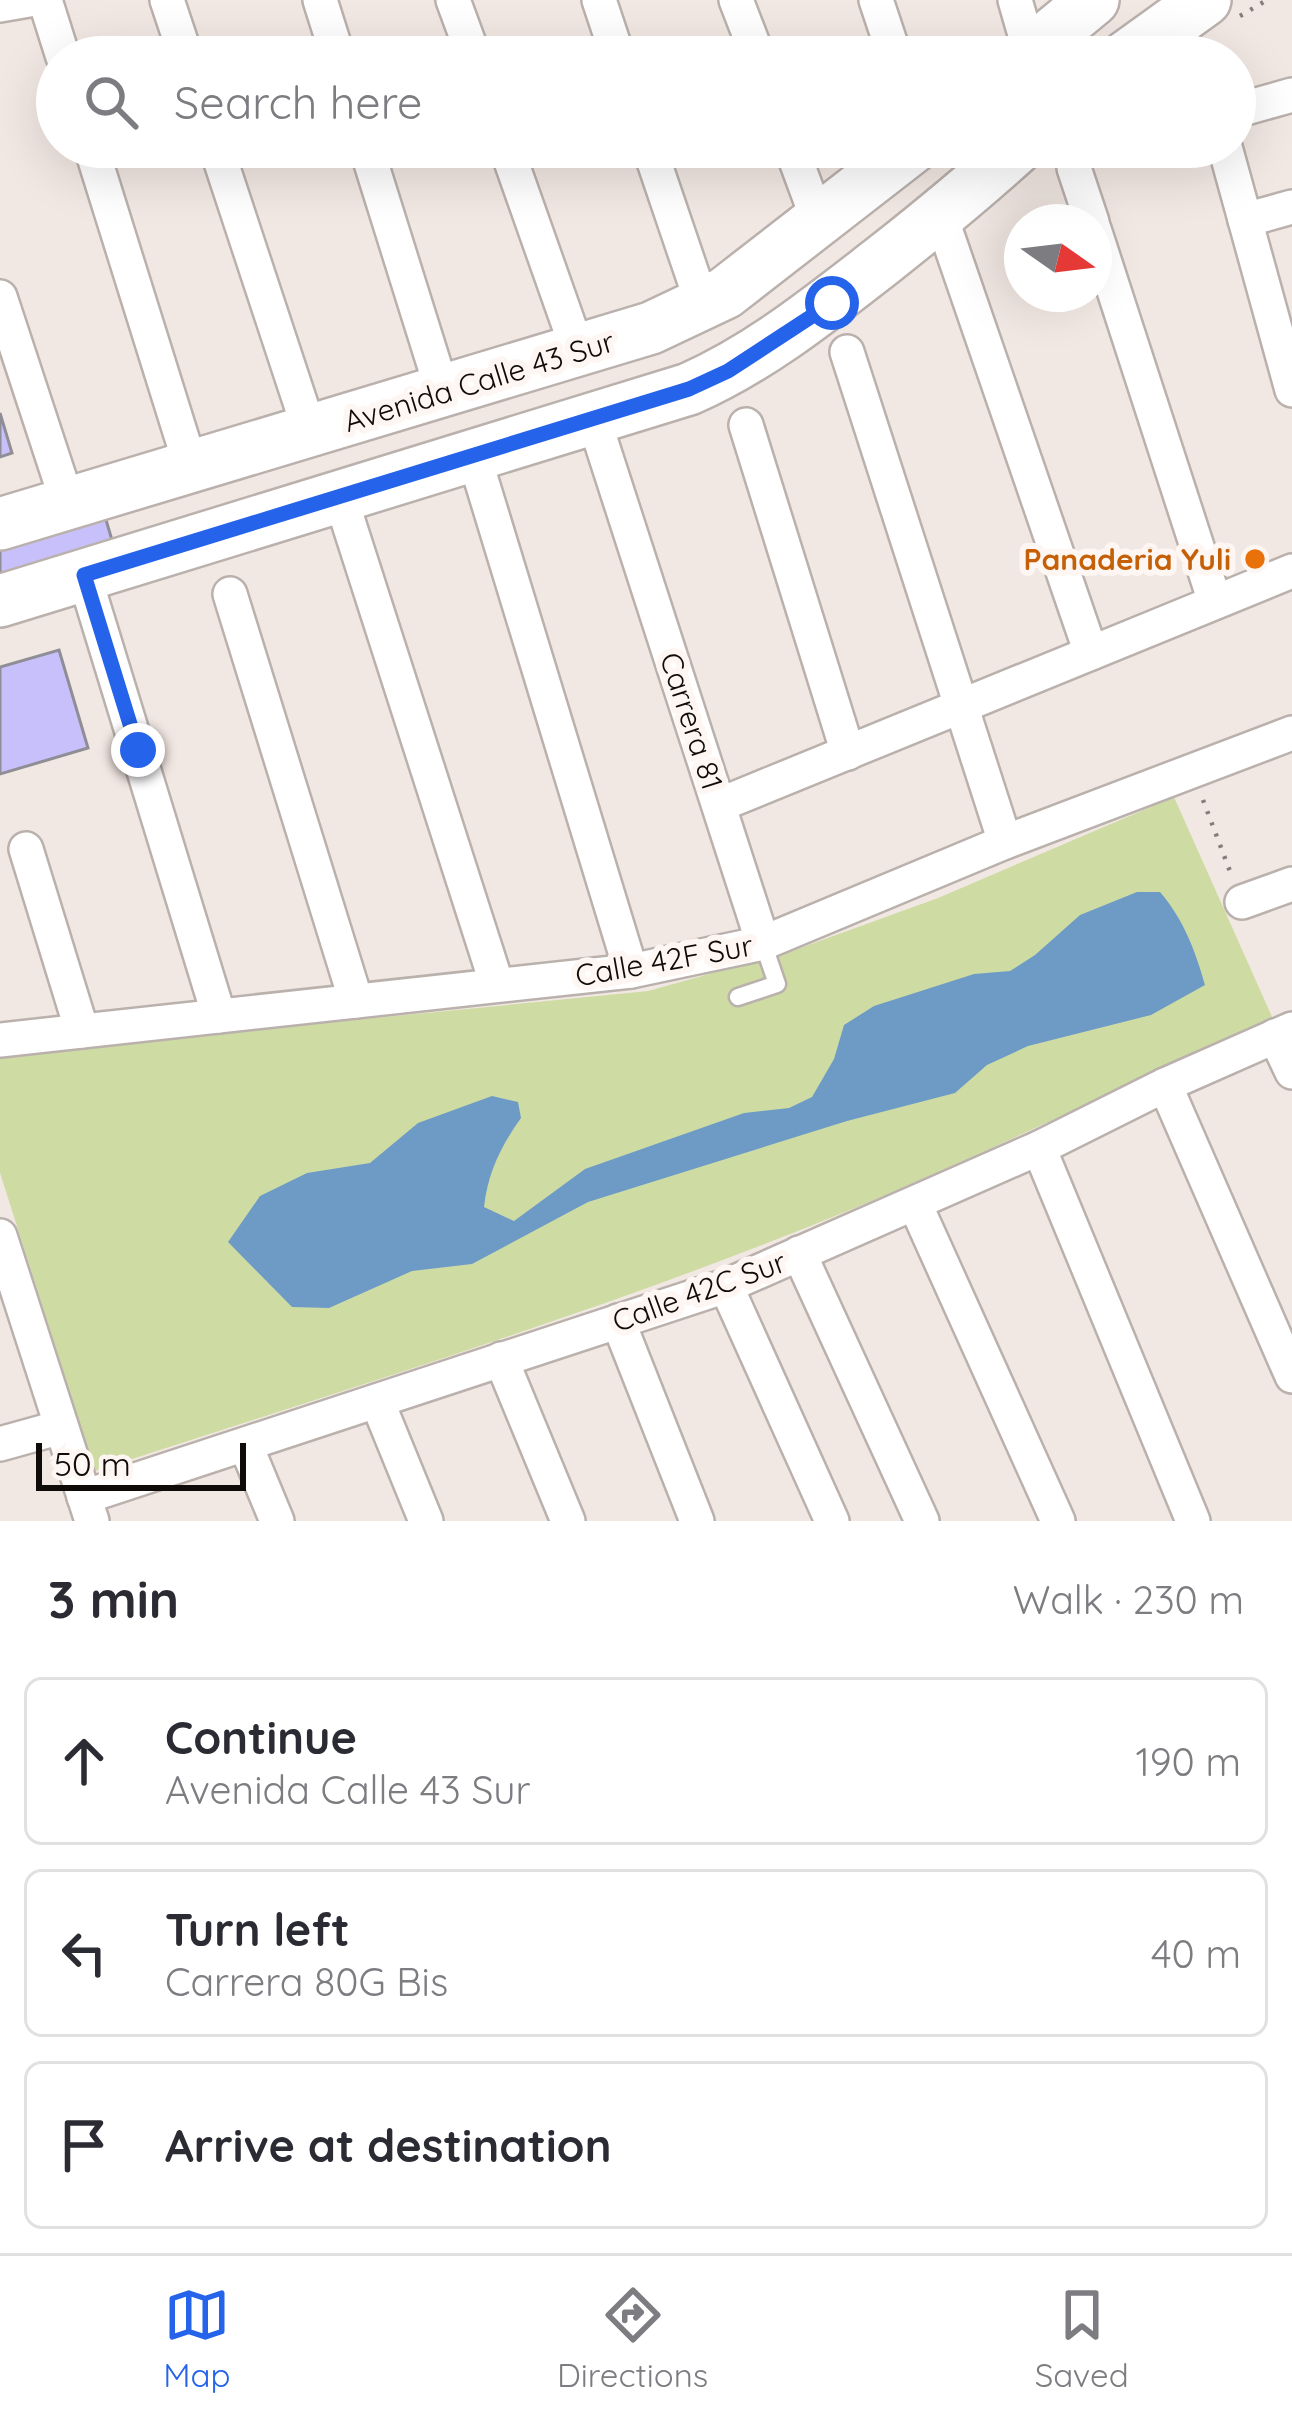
<!DOCTYPE html>
<html lang="en">
<head>
<meta charset="utf-8">
<style>
  :root { --surface:#fff; --page:#f2f2f3; --text:#2b2b33; --muted:#7c7c81; --line:#e1e1e2; --accent:#2563eb }
  body { margin:0; font-family:Quicksand,sans-serif; background:var(--page); color:var(--text) }
  .compass { position:absolute; left:1004px; top:204px; width:108px; height:108px; border-radius:50%; background:var(--surface); box-shadow:0 12px 48px #0002; rotate:104deg }
  .scale { position:absolute; left:36px; bottom:30px; width:210px; box-sizing:border-box; padding-left:12px; border:6px solid #0e0b09; border-top:0; font-size:33px; line-height:42px; white-space:nowrap; color:#0e0b09; -webkit-text-stroke:9px #fef6f2; paint-order:stroke }
  .stop { position:absolute; width:36px; height:36px; margin:-27px; border:9px solid #2563eb; border-radius:50%; background:#fff }
  .stop.end { background:#2563eb; border-color:#fff; box-shadow:0 3px 12px #0008 }
  .list { margin:0; padding:0; list-style:none }
  h2 { display:flex; justify-content:space-between; align-items:center; height:156px; margin:0; padding:0 48px; font-size:51px }
  h2 small { font-size:39px; font-weight:400; color:var(--muted) }
  .list li { display:grid; grid-template-columns:78px 1fr auto; gap:36px; align-items:center; box-sizing:border-box; height:168px; margin:0 24px 24px; padding:0 24px; border:3px solid var(--line); border-radius:18px }
  .list b { display:block; font-size:45px; white-space:nowrap }
  .list p { margin:0; font-size:39px; white-space:nowrap; color:var(--muted) }
  .list em { font-size:39px; font-style:normal; color:var(--muted) }
  .icon { flex:none; width:66px; height:66px; fill:none; stroke:currentColor; stroke-width:2; stroke-linecap:round; stroke-linejoin:round }
  .map { position:relative; flex:none; width:1292px; height:1521px; overflow:hidden }
  .search { position:absolute; background:var(--surface); box-shadow:0 12px 48px #0002; left:36px; right:36px; top:36px; height:132px; display:flex; align-items:center; gap:30px; box-sizing:border-box; padding:0 42px; border-radius:66px; color:var(--muted); font-size:45px }
  .sheet { height:732px; background:var(--surface) }
  nav { display:flex; justify-content:space-around; align-items:center; box-sizing:border-box; height:168px; border-top:3px solid var(--line); background:var(--surface); font-size:33px; color:var(--muted) }
  nav a { display:grid; justify-items:center; gap:6px }
  nav .on { color:var(--accent) }
  .map>svg:first-child { display:block }
  .green { fill:#cedca4 }
  .water { fill:#6d9bc6 }
  .building { fill:#c8c0fb; stroke:#8f8e96; stroke-width:3 }
  .lines { fill:none; stroke-linecap:round; stroke-linejoin:round }
  .lane-casing { stroke:#bab1ad; stroke-width:21 }
  .street-casing { stroke:#bab1ad; stroke-width:38 }
  .primary-casing { stroke:#bab1ad; stroke-width:56 }
  .path { stroke:#847e7a; stroke-width:4.5; stroke-dasharray:3 9; stroke-linecap:butt }
  .lane { stroke:#fff; stroke-width:16 }
  .street { stroke:#fff; stroke-width:33 }
  .primary { stroke:#fff; stroke-width:51 }
  .route { stroke:#2563eb; stroke-width:15 }
  .food-dot { fill:#e8710a; stroke:#fef6f2; stroke-width:4.5 }
  .labels { text-anchor:middle; dominant-baseline:central; stroke-width:12; stroke-linejoin:round; paint-order:stroke }
  .street-label { font-size:30px; fill:#0e0b09; stroke:#fef6f2 }
  .food-label { font-size:30px; font-weight:bold; fill:#c56008; stroke:#fef6f2; text-anchor:end }
</style>
</head>
<body>
<div class="map">
<svg width="1292" height="1521" viewBox="0 0 1292 1521">
  <rect width="100%" height="100%" fill="#f2e8e3"/>
  <path class="green" d="M 1174,797 L 1273,1019 C 1118,1088 965,1164 808,1227 C 575,1320 334,1393 95,1471 L 0,1173 L 0,1055 L 648,991 L 792,951 L 938,898 Z"/>
  <path class="water" d="M 1137,892 L 1160,892 C 1184,920 1195,950 1205,985 L 1151,1015 L 1028,1046 L 987,1065 L 955,1093 L 847,1121 L 588,1202 L 472,1264 L 412,1271 L 329,1308 L 292,1307 L 228,1242 L 260,1196 L 307,1173 L 370,1163 L 418,1123 L 492,1096 L 518,1102 L 521,1118 C 501,1146 488,1172 484,1207 L 514,1221 L 585,1169 L 744,1113 L 789,1108 L 812,1097 L 834,1059 L 844,1025 L 874,1006 L 974,974 L 1010,971 L 1035,955 L 1080,915 Z"/>
  <g class="building">
    <polygon points="0,413 12,453 0,457"/>
    <polygon points="101,503 117,557 0,592 0,532"/>
    <polygon points="59,650 88,748 0,774 0,667"/>
  </g>
  <g class="lines">
    <defs>
      <polyline id="lane" points="738,997 777,984 763,943"/>
      <g id="street">
        <polyline points="45,0 63,57"/>
        <polyline points="167,0 186,57"/>
        <polyline points="320,0 338,57"/>
        <polyline points="453,0 474,57"/>
        <polyline points="599,0 618,57"/>
        <polyline points="736,0 758,57"/>
        <polyline points="876,0 895,57"/>
        <polyline points="1015,0 1030,52"/>
        <polyline points="0,5 29,0"/>
        <polyline points="1235,111 1292,95"/>
        <polyline points="91,147 191,467"/>
        <polyline points="216,147 310,432"/>
        <polyline points="366,147 443,393"/>
        <polyline points="506,147 578,351"/>
        <polyline points="649,147 703,306"/>
        <polyline points="791,147 819,223"/>
        <polyline points="1225,147 1292,390"/>
        <polyline points="1074,168 1092,222"/>
        <polyline points="941,217 1091,653"/>
        <polyline points="1245,220 1292,207"/>
        <polyline points="1094,229 1215,602"/>
        <polyline points="0,297 68,504"/>
        <polyline points="847,352 1005,842"/>
        <polyline points="594,420 763,943"/>
        <polyline points="746,425 848,753"/>
        <polyline points="474,456 631,971"/>
        <polyline points="340,496 497,985"/>
        <polyline points="84,575 219,1016"/>
        <polyline points="230,594 356,1001"/>
        <polyline points="719,805 1292,571"/>
        <polyline points="26,849 82,1031"/>
        <polyline points="1242,902 1292,884"/>
        <polyline points="1275,1036 1292,1072"/>
        <polyline points="0,1040 631,971 763,943 1005,842 1292,733"/>
        <polyline points="1165,1085 1292,1376"/>
        <polyline points="1039,1148 1193,1521"/>
        <polyline points="915,1204 1058,1521"/>
        <polyline points="0,1236 92,1521"/>
        <polyline points="799,1253 922,1521"/>
        <polyline points="726,1286 832,1521"/>
        <polyline points="618,1321 697,1521"/>
        <polyline points="501,1359 568,1521"/>
        <polyline points="377,1401 426,1521"/>
        <polyline points="0,1444 61,1427"/>
        <polyline points="246,1446 277,1521"/>
        <polyline points="84,1497 726,1286 1039,1148 1165,1085 1292,1029"/>
      </g>
      <g id="primary">
        <polyline points="1024,57 1093,0"/>
        <polyline points="1126,57 1205,0"/>
        <polyline points="0,524 651,328 725,293 913,147"/>
        <path d="M 0,601 L 689,389 C 761,357 820,309 882,261 C 929,224 974,187 1018,147"/>
      </g>
    </defs>
    <use href="#lane" class="lane-casing"/>
    <use href="#street" class="street-casing"/>
    <use href="#primary" class="primary-casing"/>
    <g class="path">
      <polyline points="1240,16 1267,0"/>
      <polyline points="1203,800 1231,874"/>
    </g>
    <use href="#lane" class="lane"/>
    <use href="#street" class="street"/>
    <use href="#primary" class="primary"/>
  </g>
  <g class="lines">
    <polyline class="route" points="138,750 84,575 689,389 728,371 832,303"/>
  </g>
  <circle class="food-dot" cx="1255" cy="559" r="12"/>
  <g class="labels">
    <g class="street-label">
      <text transform="translate(479 381) rotate(-17)">Avenida Calle 43 Sur</text>
      <text transform="translate(692 721) rotate(72)">Carrera 81</text>
      <text transform="translate(664 960) rotate(-10)">Calle 42F Sur</text>
      <text transform="translate(699 1291) rotate(-20)">Calle 42C Sur</text>
    </g>
    <g class="food-label">
      <text x="1231" y="559">Panaderia Yuli</text>
    </g>
  </g>
</svg>
<svg class="compass" viewBox="-18 -18 36 36"><path d="M0-13l5 13h-10z" fill="#e53935"/><path d="M0 13l5-13h-10z" fill="#7c7c81"/></svg>
<div class="scale">50 m</div>
<div class="stop" style="left:832px;top:303px"></div>
<div class="stop end" style="left:138px;top:750px"></div>
<div class="search"><svg class="icon" aria-label="search" viewBox="0 0 24 24"><circle cx="10" cy="10" r="6"/><path d="M15 15l6 6"/></svg>Search here</div>
</div>
<section class="sheet">
<h2>3 min<small>Walk · 230 m</small></h2>
<ul class="list">
<li><svg class="icon" aria-label="ahead" viewBox="0 0 24 24"><path d="M12 20V5M6 11l6-6 6 6"/></svg><div><b>Continue</b><p>Avenida Calle 43 Sur</p></div><em>190 m</em></li>
<li><svg class="icon" aria-label="left" viewBox="0 0 24 24"><path d="M17 20v-9H6M10 6l-5 5 5 5"/></svg><div><b>Turn left</b><p>Carrera 80G Bis</p></div><em>40 m</em></li>
<li><svg class="icon" aria-label="arrive" viewBox="0 0 24 24"><path d="M6 21V4h12l-3 4 3 4H6"/></svg><div><b>Arrive at destination</b></div></li>
</ul>
</section>
<nav>
<a class="on"><svg class="icon" aria-label="map" viewBox="0 0 24 24"><path d="M3 6l6-2 6 2 6-2v14l-6 2-6-2-6 2zM9 4v14M15 6v14"/></svg>Map</a>
<a><svg class="icon" aria-label="directions" viewBox="0 0 24 24"><path d="M12 3l9 9-9 9-9-9zM9 14v-3h6M13 9l2 2-2 2"/></svg>Directions</a>
<a><svg class="icon" aria-label="saved" viewBox="0 0 24 24"><path d="M7 4h10v16l-5-4-5 4z"/></svg>Saved</a>
</nav>
</body>
</html>
